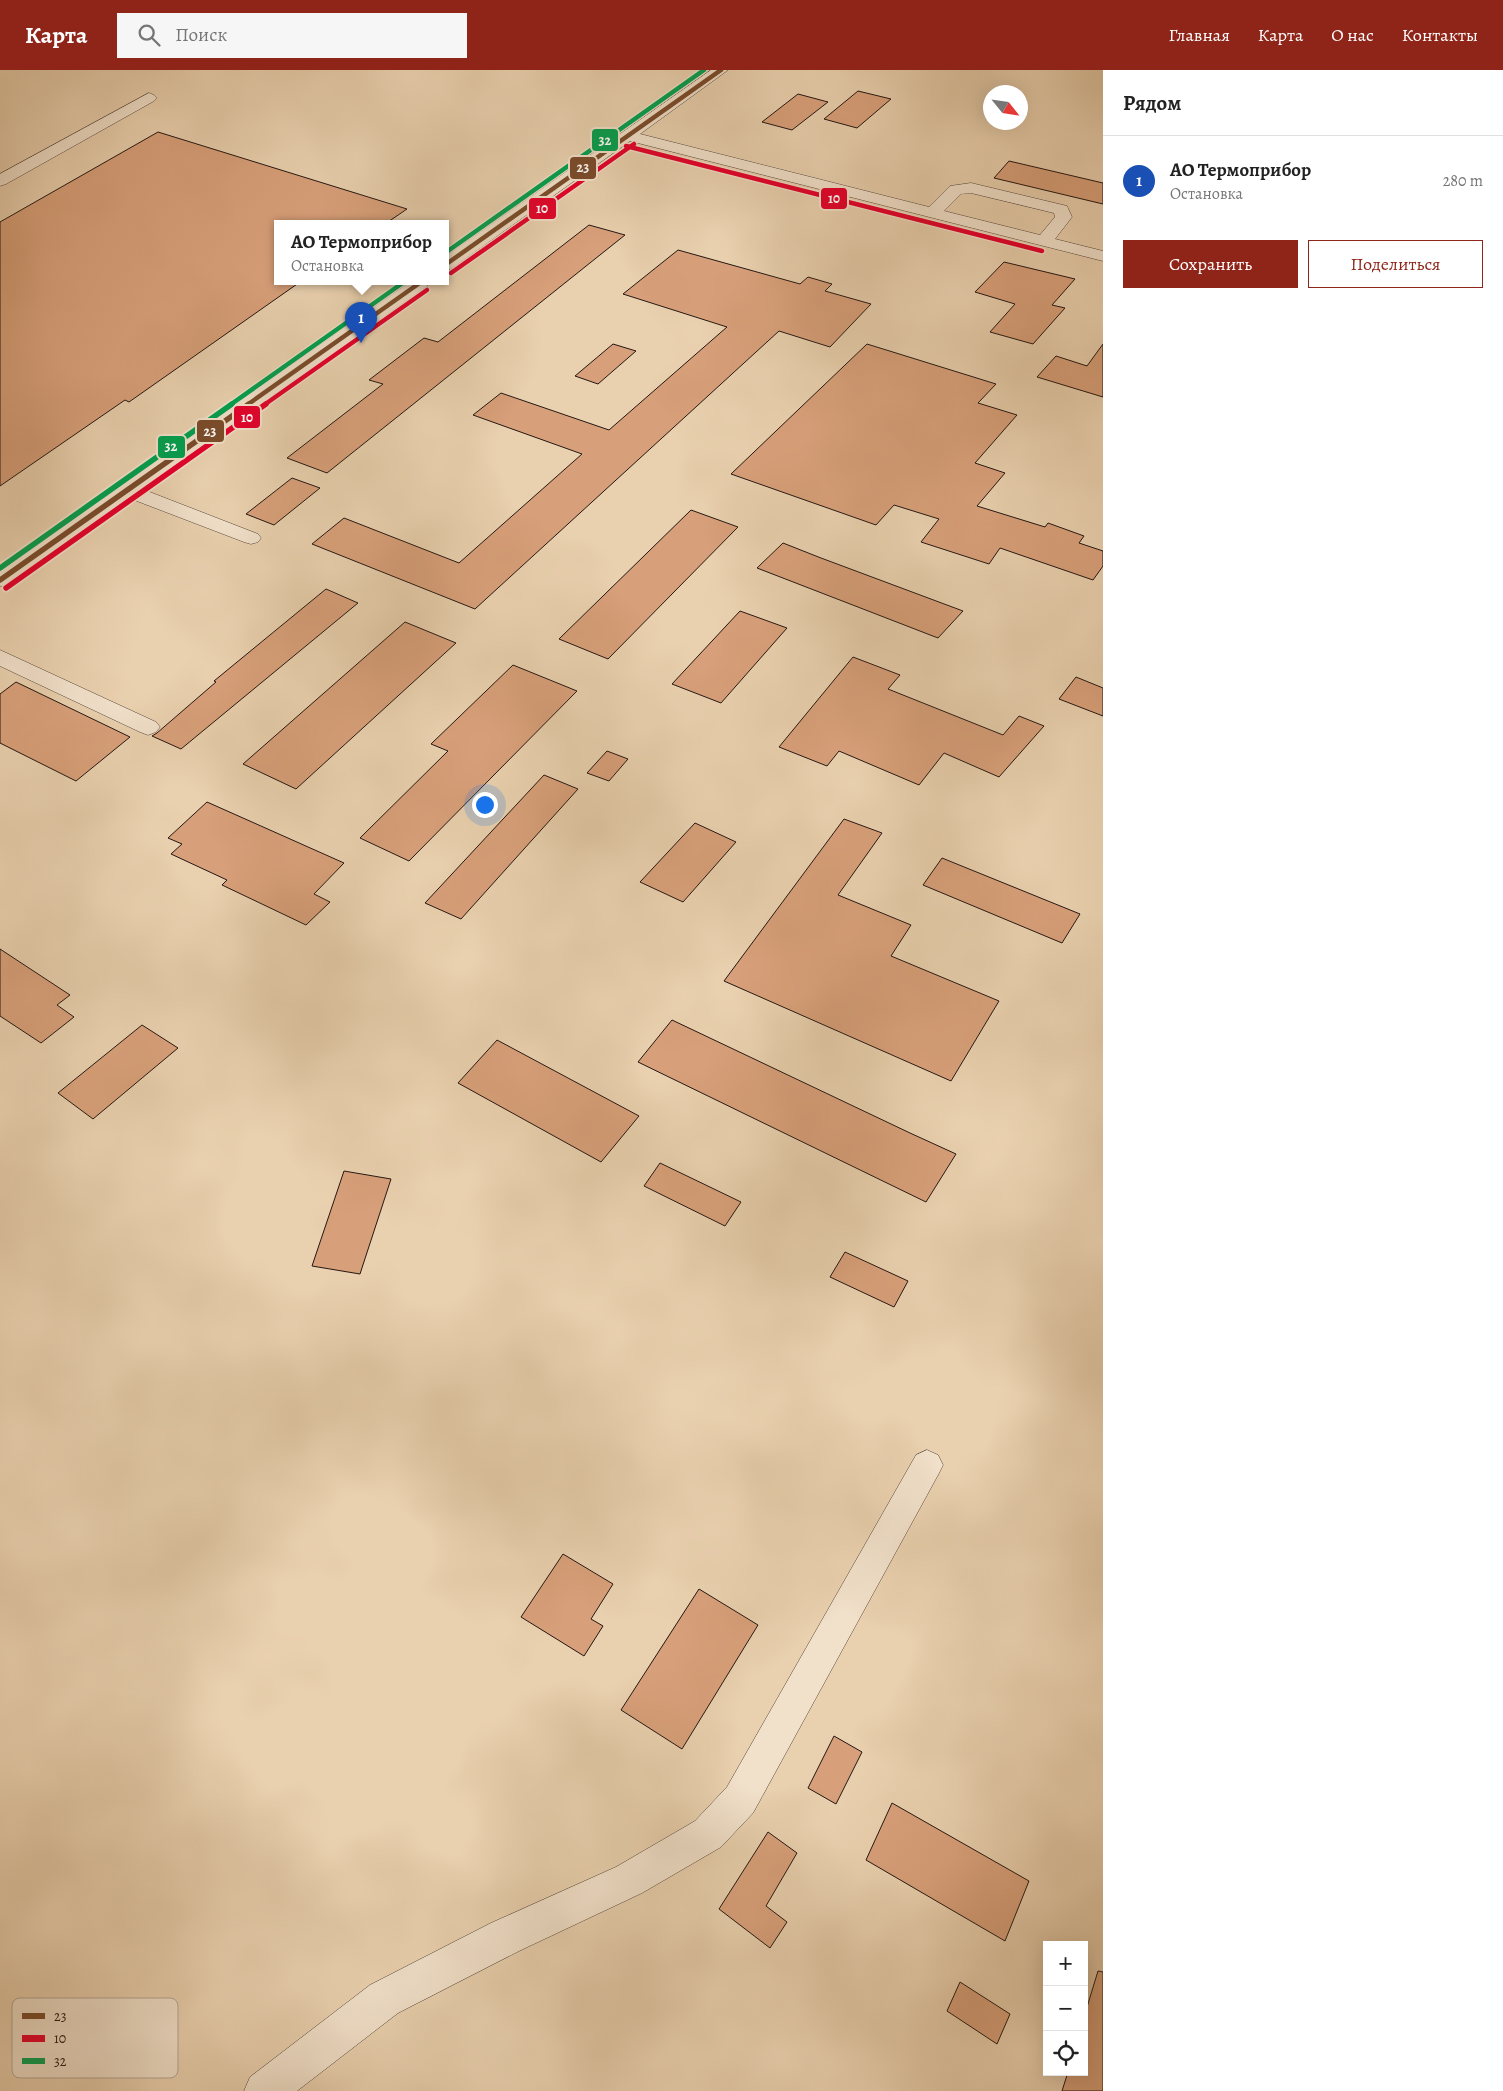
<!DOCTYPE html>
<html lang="ru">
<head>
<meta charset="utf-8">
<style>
  :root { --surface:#fff; --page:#f6f6f6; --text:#222; --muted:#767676; --line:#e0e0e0; --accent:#8f2418 }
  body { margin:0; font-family:Alegreya,serif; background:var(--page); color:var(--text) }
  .controls { position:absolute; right:15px; bottom:15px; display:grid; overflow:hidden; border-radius:0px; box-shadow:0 5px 20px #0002 }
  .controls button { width:45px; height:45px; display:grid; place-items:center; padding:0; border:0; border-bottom:1px solid var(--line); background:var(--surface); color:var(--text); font:25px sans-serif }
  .compass { position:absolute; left:983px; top:15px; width:45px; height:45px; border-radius:50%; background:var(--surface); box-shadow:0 5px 20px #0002; rotate:120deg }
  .you { position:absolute; left:484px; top:734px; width:18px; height:18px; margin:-12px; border:4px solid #fff; border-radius:50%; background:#1a73e8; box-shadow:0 0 0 8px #1a73e833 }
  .badge { display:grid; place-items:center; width:32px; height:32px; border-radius:50%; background:var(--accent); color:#fff; font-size:16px; font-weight:700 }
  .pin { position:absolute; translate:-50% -41px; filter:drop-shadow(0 1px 2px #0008) }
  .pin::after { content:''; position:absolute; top:26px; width:18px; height:15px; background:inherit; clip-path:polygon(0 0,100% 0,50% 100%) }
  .popup { position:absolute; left:274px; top:150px; width:175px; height:65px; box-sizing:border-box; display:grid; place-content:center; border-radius:0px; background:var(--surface); filter:drop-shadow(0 1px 4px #0005); font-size:16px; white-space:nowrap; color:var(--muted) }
  .popup b { font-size:19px; color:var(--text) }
  .popup::after { content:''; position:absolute; left:50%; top:100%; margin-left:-10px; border:10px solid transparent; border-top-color:var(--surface) }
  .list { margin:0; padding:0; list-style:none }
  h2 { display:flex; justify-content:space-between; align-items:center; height:65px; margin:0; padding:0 20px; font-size:21px }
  h2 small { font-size:16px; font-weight:400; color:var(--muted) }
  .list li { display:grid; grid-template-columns:32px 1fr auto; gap:15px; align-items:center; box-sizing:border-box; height:90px; padding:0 20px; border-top:1px solid var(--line) }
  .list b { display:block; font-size:19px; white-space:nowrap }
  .list p { margin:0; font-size:16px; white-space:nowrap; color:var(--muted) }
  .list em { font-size:16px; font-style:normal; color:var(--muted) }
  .actions { display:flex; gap:10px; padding:15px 20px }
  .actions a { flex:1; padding:11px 0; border:1px solid var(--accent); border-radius:0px; text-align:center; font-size:18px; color:var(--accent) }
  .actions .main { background:var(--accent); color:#fff }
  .icon { flex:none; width:28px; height:28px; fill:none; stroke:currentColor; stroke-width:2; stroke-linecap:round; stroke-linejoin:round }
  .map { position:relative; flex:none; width:1103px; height:2021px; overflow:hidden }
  header { display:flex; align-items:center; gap:30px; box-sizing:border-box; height:70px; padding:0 25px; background:var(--accent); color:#fff }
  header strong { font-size:24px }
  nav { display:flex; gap:28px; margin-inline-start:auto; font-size:18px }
  .search { width:350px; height:45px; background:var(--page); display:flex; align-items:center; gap:12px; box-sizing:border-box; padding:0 18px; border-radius:0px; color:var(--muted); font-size:19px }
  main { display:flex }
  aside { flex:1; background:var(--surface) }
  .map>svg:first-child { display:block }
  .building { fill:#d8a07a; stroke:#231713 }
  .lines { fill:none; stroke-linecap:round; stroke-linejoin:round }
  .minor-casing { stroke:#54453a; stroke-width:1 }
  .minor { fill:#f1e0ca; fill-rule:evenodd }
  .bus-1-far1-casing { stroke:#f1e0ca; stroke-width:7 }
  .bus-1-casing { stroke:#f1e0ca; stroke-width:9 }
  .bus-2-far1-casing { stroke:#f1e0ca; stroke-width:7 }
  .bus-2-casing { stroke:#f1e0ca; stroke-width:9 }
  .bus-3-far1-casing { stroke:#f1e0ca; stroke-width:7 }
  .bus-3-casing { stroke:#f1e0ca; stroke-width:9 }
  .bus-1-far1 { stroke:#7a4b2a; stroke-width:4.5 }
  .bus-1 { stroke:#7a4b2a; stroke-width:5.5 }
  .bus-2-far1 { stroke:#e4002b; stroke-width:4.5 }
  .bus-2 { stroke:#e4002b; stroke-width:5.5 }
  .bus-3-far1 { stroke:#029f4e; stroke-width:4.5 }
  .bus-3 { stroke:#029f4e; stroke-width:5.5 }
  .key { fill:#f1e0ca; stroke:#b3a493; stroke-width:1 }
  .key-label { font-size:14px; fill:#231713 }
  .line-badge { stroke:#f1e0ca; stroke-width:2 }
  .badge-label { font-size:14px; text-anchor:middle; font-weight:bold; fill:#fff }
</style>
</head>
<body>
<header>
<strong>Карта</strong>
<div class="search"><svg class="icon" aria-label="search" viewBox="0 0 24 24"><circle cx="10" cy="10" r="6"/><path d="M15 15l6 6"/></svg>Поиск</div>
<nav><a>Главная</a><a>Карта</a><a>О нас</a><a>Контакты</a></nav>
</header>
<main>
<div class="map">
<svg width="1103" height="2021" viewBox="0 0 1103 2021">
  <rect width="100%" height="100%" fill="#e9d0ae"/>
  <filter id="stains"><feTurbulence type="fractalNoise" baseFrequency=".004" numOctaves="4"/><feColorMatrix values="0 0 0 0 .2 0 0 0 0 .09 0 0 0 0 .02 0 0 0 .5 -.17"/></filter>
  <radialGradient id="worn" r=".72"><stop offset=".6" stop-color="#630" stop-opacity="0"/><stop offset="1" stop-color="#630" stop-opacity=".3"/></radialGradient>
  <g class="building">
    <polygon points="858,21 891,29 857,58 824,49"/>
    <polygon points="798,24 828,32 792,60 762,52"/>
    <polygon points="158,62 407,139 385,154 277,154 277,212 300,212 129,332 125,330 0,416 0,152"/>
    <polygon points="1009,91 1103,113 1103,134 994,108"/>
    <polygon points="589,155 625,165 327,403 287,388 383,314 369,310 424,268 438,272"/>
    <polygon points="678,180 800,214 808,207 832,214 825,221 871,234 830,277 779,261 475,539 312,474 344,448 459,493 582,384 473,345 501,323 609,360 727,257 623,224"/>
    <polygon points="1004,192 1075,209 1052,235 1065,238 1033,274 990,262 1015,234 975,222"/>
    <polygon points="613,274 636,281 598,314 575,306"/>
    <polygon points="867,274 996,314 978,333 1017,345 975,393 1005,403 977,436 1045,457 1048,453 1084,466 1079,473 1103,481 1103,496 1093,510 1000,478 989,494 921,472 939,449 894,435 876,455 731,404"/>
    <polygon points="1103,274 1103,327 1037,307 1056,286 1087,296"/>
    <polygon points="292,408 320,418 274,455 246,444"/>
    <polygon points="691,440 738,457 608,589 559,569"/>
    <polygon points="783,473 821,488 963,541 938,568 757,498"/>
    <polygon points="326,519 358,533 181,679 152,666 157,663 216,612 214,611"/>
    <polygon points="740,541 787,558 721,633 672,614"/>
    <polygon points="405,552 456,573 296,719 243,694"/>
    <polygon points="853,587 900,605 888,619 1003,665 1019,646 1044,656 999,707 944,683 919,715 839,681 827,696 779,677"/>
    <polygon points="513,595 577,621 409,791 360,768 448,681 431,674"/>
    <polygon points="1076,607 1103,618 1103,646 1059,629"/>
    <polygon points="16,612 130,667 76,711 0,673 0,624"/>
    <polygon points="607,681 628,689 609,711 587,703"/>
    <polygon points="544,705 578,719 461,849 425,833"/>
    <polygon points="207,732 344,793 314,824 330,832 306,855 222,815 227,810 171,784 182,774 168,768"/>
    <polygon points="844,749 882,763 838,825 911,855 891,886 999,931 951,1011 724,911"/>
    <polygon points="695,753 736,772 683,832 640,812"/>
    <polygon points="942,788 1080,844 1062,873 923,815"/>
    <polygon points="0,879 70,925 57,935 74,947 41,973 0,946"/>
    <polygon points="672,950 910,1063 956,1084 926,1132 638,992"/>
    <polygon points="142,955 178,978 93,1049 58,1023"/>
    <polygon points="497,970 639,1046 601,1092 458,1013"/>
    <polygon points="660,1093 741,1132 725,1156 644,1116"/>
    <polygon points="344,1101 391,1109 360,1204 312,1196"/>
    <polygon points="845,1182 908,1211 894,1237 830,1207"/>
    <polygon points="563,1484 613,1514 591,1549 603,1556 584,1586 521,1547"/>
    <polygon points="699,1519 758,1555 682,1679 621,1640"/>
    <polygon points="834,1666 862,1682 836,1734 808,1718"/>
    <polygon points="892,1733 1029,1811 1005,1871 866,1790"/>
    <polygon points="768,1762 797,1783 766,1836 787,1852 770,1878 719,1839"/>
    <polygon points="1098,1901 1103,1902 1103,2021 1062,2021 1068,2002 1084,2002 1084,1947"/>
    <polygon points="960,1912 1010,1944 997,1974 947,1941"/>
  </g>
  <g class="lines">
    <defs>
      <g id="minor">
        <path d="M 711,0 L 728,0 L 640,64 L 929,137 L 950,116 L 971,113 L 1067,136 L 1072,147 L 1055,169 L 1103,181 L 1103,191 L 630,71 L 451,199 L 445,200 L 445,187 ZM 971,123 L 1054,143 L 1055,147 L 1040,165 L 944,141 L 961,124 Z"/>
        <polygon points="149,23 154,25 157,28 154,31 6,114 0,116 0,104"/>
        <polygon points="410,212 430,212 427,216 142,419 258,464 261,468 258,472 251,474 244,472 129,428 8,515 0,516 0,500"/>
        <polygon points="0,580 156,652 160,657 156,662 148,665 140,662 0,596"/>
        <polygon points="927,1380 938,1385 943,1395 938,1405 753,1743 721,1777 642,1823 519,1881 398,1943 297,2021 244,2021 250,2007 370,1915 491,1853 616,1797 695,1751 727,1717 916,1385"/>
      </g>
    </defs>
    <use href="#minor" class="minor-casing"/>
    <use href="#minor" class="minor"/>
    <defs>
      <g id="bus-1-far1">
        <polyline points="445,195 721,0"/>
        <polyline points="247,335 421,212"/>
      </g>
      <polyline id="bus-1" points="0,510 249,334"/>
      <g id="bus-2-far1">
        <polyline points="626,76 1042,181"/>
        <polyline points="451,203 634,74"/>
        <polyline points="264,335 427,220"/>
      </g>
      <polyline id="bus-2" points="6,518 266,334"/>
      <g id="bus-3-far1">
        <polyline points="445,183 704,0"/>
        <polyline points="230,335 404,212"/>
      </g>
      <polyline id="bus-3" points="0,498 232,334"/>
    </defs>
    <use href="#bus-1-far1" class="bus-1-far1-casing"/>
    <use href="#bus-1" class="bus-1-casing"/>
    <use href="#bus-2-far1" class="bus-2-far1-casing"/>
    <use href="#bus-2" class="bus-2-casing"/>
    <use href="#bus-3-far1" class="bus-3-far1-casing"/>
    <use href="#bus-3" class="bus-3-casing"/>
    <use href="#bus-1-far1" class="bus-1-far1"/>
    <use href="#bus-1" class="bus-1"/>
    <use href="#bus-2-far1" class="bus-2-far1"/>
    <use href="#bus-2" class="bus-2"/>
    <use href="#bus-3-far1" class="bus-3-far1"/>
    <use href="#bus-3" class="bus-3"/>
  </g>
  <rect x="12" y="1928" width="166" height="80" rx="8" class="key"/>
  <rect x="22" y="1943" width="23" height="6" fill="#7a4b2a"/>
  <rect x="22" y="1965" width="23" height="7" fill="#e4002b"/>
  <rect x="22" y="1988" width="23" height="6" fill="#029f4e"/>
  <g class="key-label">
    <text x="54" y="1951">23</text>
    <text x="54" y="1973">10</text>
    <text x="54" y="1996">32</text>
  </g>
  <g class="line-badge">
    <rect x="591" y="58" width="28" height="24" rx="5" fill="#029f4e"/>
    <rect x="569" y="86" width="28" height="24" rx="5" fill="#7a4b2a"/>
    <rect x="820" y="117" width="28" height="23" rx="5" fill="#e4002b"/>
    <rect x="528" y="127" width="29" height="23" rx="5" fill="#e4002b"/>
    <rect x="233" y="335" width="28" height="24" rx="5" fill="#e4002b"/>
    <rect x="196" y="349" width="29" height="24" rx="5" fill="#7a4b2a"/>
    <rect x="157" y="365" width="29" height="24" rx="5" fill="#029f4e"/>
  </g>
  <g class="badge-label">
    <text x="605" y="75">32</text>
    <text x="583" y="102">23</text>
    <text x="834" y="133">10</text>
    <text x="542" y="143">10</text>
    <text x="247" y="352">10</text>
    <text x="210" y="366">23</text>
    <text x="171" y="381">32</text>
  </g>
  <rect width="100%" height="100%" filter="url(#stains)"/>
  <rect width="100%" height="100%" fill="url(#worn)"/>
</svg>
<div class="controls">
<button>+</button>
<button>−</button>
<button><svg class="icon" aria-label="locate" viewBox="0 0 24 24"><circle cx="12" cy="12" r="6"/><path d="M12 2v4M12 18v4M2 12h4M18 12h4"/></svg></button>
</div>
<svg class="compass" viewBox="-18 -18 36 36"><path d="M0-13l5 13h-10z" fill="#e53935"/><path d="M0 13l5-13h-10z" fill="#767676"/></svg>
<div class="you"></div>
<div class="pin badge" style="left:361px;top:273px;background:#1a4fb4">1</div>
<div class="popup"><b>АО Термоприбор</b>Остановка</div>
</div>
<aside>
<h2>Рядом<small></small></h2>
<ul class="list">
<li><span class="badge" style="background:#1a4fb4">1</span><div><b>АО Термоприбор</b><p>Остановка</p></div><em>280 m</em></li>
</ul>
<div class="actions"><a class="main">Сохранить</a><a>Поделиться</a></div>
</aside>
</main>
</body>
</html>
